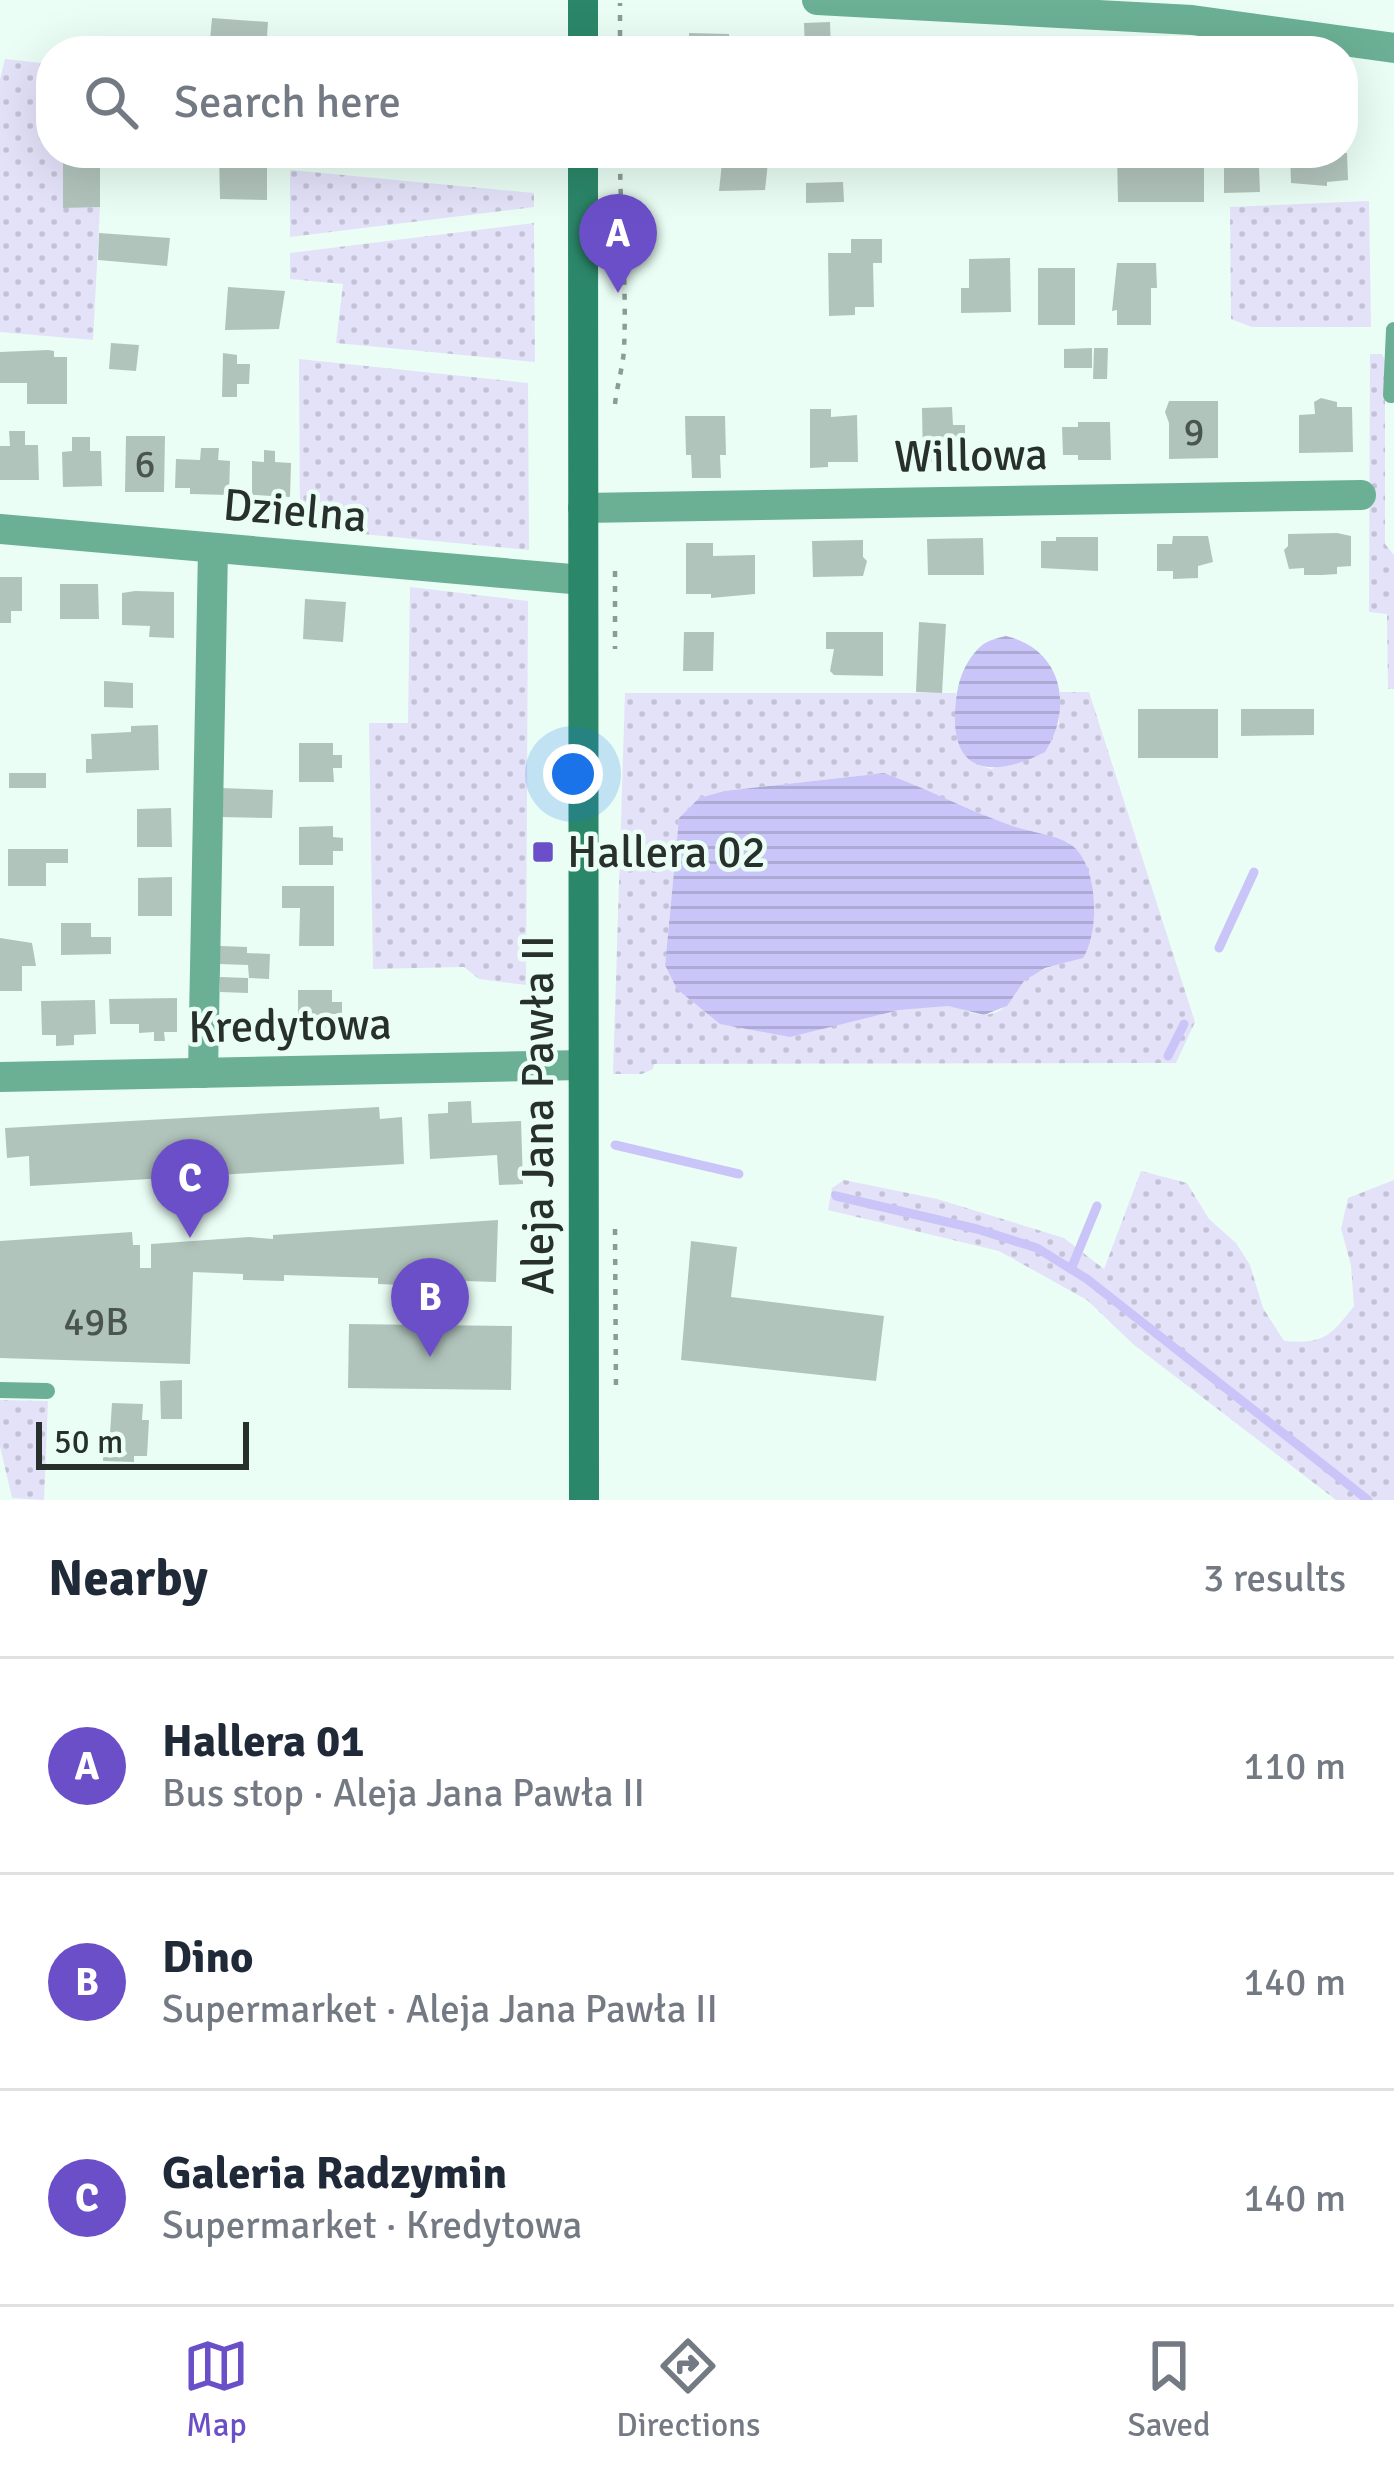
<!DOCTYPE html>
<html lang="en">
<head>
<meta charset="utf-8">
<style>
  :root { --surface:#fff; --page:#f2f2f3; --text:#1f2937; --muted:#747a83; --line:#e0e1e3; --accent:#6b4fc9 }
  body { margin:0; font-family:Signika,sans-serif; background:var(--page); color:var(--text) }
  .scale { position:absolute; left:36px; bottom:30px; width:213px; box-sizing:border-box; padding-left:12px; border:6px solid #28302d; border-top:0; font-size:33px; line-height:42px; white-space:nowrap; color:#28302d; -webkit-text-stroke:9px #eafef5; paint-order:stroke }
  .you { position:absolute; left:573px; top:774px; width:42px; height:42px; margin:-30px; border:9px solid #fff; border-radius:50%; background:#1a73e8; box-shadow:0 0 0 18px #1a73e833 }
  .badge { display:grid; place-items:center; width:78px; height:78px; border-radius:50%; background:var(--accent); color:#fff; font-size:39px; font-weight:700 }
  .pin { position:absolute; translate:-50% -99px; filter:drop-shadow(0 3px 6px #0008) }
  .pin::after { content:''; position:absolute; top:63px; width:42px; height:36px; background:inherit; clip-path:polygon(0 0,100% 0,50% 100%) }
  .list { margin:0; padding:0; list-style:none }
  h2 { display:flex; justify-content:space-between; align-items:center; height:156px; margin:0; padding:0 48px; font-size:51px }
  h2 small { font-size:39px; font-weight:400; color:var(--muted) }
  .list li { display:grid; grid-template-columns:78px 1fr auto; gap:36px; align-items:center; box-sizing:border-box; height:216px; padding:0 48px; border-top:3px solid var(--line) }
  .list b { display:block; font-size:45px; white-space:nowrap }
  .list p { margin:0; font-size:39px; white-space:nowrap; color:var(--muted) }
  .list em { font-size:39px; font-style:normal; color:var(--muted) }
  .icon { flex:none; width:66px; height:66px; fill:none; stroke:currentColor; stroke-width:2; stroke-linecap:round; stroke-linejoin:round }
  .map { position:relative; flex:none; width:1394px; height:1500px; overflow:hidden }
  .search { position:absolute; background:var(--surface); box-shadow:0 12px 48px #0002; left:36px; right:36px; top:36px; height:132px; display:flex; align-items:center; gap:30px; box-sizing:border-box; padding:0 42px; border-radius:48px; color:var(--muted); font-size:45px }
  .sheet { height:804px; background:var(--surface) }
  nav { display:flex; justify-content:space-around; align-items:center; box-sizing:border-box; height:168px; border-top:3px solid var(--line); background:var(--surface); font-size:33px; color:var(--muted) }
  nav a { display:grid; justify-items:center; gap:6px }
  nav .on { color:var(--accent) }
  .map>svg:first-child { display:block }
  .grass { fill:url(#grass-dots); fill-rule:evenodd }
  .water { fill:url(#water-rules) }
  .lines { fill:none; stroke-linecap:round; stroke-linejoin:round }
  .stream { stroke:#cac5f9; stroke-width:9 }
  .building { fill:#b1c4bc }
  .path { stroke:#8c9b94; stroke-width:4.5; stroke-dasharray:6 9; stroke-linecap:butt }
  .lane { stroke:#6bb095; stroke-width:16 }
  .street { stroke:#6bb095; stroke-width:30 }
  .secondary { stroke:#2b8769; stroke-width:30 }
  .poi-dot { fill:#6b4fc9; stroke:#eafef5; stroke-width:4.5 }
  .labels { text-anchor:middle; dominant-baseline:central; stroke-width:9; stroke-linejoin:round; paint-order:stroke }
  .number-label { font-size:39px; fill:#4a5551 }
  .street-label { font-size:45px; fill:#28302d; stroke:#eafef5 }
  .poi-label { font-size:45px; fill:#28302d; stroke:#eafef5; text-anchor:start }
</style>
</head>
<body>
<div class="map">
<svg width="1394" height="1500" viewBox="0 0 1394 1500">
  <defs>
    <pattern id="grass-dots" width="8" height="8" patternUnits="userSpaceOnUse" patternTransform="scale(3)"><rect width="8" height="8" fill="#e4e2f9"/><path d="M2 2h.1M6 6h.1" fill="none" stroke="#c4c2d6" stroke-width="1.8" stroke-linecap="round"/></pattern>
    <pattern id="water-rules" width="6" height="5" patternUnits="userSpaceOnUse" patternTransform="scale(3)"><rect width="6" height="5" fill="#cac5f9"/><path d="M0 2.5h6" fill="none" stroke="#aeaad6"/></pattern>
  </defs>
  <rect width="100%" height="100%" fill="#eafef5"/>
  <g class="grass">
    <polygon points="5,59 51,64 51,153 63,153 63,207 100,207 93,340 0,332 0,80"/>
    <polygon points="290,170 534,193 534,207 290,237"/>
    <polygon points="1369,201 1371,327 1252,327 1231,319 1230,207"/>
    <polygon points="534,223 535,362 336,343 343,284 290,279 290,253"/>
    <polygon points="1370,354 1382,354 1385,360 1385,544 1394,555 1394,689 1388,689 1387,614 1369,612"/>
    <polygon points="299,359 528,383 529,550 300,528"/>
    <polygon points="410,587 528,601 526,985 479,979 464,967 373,969 369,723 408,723"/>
    <path d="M 1060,692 L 1089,692 L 1195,1022 L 1176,1063 L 654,1064 L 653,1069 L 642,1074 L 613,1074 L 625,693 L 956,693 C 955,727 952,760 992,769 L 1059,724 ZM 884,773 L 1010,826 L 1068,842 L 1077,851 L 1083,864 L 1069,962 C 1054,965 1037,970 1025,980 C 1013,991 1012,1007 994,1013 C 977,1019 964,1008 948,1006 C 897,1000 838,1024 790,1037 L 665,964 L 679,818 L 699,798 L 724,791 Z"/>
    <path d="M 1141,1171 L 1187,1183 L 1209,1219 L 1236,1243 L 1250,1265 L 1263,1308 L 1284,1341 C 1324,1344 1330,1337 1354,1306 L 1351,1265 L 1341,1229 L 1348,1198 L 1394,1180 L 1394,1500 L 1336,1500 L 1133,1344 L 1087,1300 L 999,1251 L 828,1210 L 832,1188 L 844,1180 L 937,1199 L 1064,1238 L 1104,1269 Z"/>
    <polygon points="0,1400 48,1401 44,1500 12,1498 0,1446"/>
  </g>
  <g class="water">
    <path d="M 1006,636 C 1062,649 1074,707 1045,752 C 1000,775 953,779 955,714 C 956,688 961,665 981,646 C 988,640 998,638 1006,636 Z"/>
    <path d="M 884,773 C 926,788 965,809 1007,824 C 1026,832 1052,833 1070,844 C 1099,863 1100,932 1083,958 L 1045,968 L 1024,981 L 1007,1006 L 984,1015 L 948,1006 L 899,1010 L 790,1037 L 720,1024 L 677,989 L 665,965 L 679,818 L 699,798 L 724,791 Z"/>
  </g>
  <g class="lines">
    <g class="stream">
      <polyline points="1219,948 1254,872"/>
      <polyline points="1168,1056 1184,1024"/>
      <polyline points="615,1145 739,1174"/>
      <polyline points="836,1196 977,1229 1037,1248 1087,1279 1368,1500"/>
      <polyline points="1071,1269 1097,1206"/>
    </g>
  </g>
  <g class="building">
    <polygon points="212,18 268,22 266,51 209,51"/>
    <polygon points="830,22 831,51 805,51 804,23"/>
    <polygon points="689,33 729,34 729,51 689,51"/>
    <polygon points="63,153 100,153 100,207 63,208"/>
    <polygon points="219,153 267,153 267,200 220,199"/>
    <polygon points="723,153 769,153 765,190 719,191"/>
    <polygon points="1117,153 1204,153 1204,202 1118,202"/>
    <polygon points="1290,153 1347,153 1348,180 1327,182 1327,186 1291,183"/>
    <polygon points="1259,167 1260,192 1224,193 1224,168"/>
    <polygon points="843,182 844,202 806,203 806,183"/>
    <polygon points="99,233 170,238 167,266 98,260"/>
    <polygon points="851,239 882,239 882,263 873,263 874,307 855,307 855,315 829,316 828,253 851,253"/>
    <polygon points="1010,258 1011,312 961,313 961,288 969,288 969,259"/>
    <polygon points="1117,263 1156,263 1157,288 1151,288 1151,325 1117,325 1117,310 1112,311"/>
    <rect x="1038" y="268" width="37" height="57"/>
    <polygon points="228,287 285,291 279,329 225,330"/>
    <polygon points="111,343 139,345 136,371 109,369"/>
    <polygon points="1092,348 1092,368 1064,368 1064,349"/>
    <polygon points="1094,348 1108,348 1107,379 1093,379"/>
    <polygon points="48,350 54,351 54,357 67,357 67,404 27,404 27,383 0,383 0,352"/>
    <polygon points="223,353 237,355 237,364 250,364 249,384 237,384 237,397 222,397"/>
    <polygon points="1321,398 1337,402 1337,407 1352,407 1353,452 1299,453 1299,415 1315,414 1314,402"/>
    <polygon points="1169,401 1218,401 1218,458 1169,459 1169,423 1165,412"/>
    <polygon points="952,407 953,425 965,425 965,453 940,449 940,462 923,462 922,408"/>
    <polygon points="810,409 831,409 831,417 857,415 858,462 828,462 828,467 810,468"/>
    <polygon points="685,416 725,416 726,455 720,455 721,478 692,478 691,455 686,455"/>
    <polygon points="1078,422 1110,422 1111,460 1078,460 1078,455 1063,455 1062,427 1078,427"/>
    <polygon points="9,431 25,431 25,445 38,445 39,480 0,480 0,446 10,446"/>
    <polygon points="126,436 165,436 164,492 125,492"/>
    <polygon points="72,437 90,437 90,451 101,451 102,486 63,487 62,452 72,451"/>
    <polygon points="201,448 219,448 218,460 230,461 229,495 190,494 190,488 175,488 176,459 200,460"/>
    <polygon points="264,450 275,451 275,462 291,463 290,497 252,495 252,461 264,462"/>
    <polygon points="1337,533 1351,536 1351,566 1337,567 1337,574 1322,575 1304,575 1304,568 1289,569 1284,550 1288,546 1288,534"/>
    <polygon points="1173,536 1208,536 1213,562 1198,566 1198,578 1173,579 1173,571 1157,571 1157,544 1172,544"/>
    <polygon points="1056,537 1098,537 1098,571 1041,568 1041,541 1056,541"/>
    <polygon points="983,538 984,575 928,575 927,539"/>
    <polygon points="863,540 863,557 867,561 863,576 813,577 812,541"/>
    <polygon points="686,543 713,543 713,556 755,555 755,594 711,598 711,594 686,594"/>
    <polygon points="0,577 22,577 22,611 11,611 11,623 0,623"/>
    <polygon points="60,584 98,584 99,619 60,619"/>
    <polygon points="135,591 174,592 174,638 149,637 150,626 122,625 122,593"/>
    <polygon points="305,599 346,602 343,642 303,639"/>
    <polygon points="919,622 946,624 942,693 916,692"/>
    <polygon points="684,632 714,632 713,671 683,671"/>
    <polygon points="826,632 883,632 883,676 834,675 830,671 834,649 826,649"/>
    <polygon points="104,681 133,683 133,708 104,707"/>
    <rect x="1138" y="709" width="80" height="49"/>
    <polygon points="1241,709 1314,709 1314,735 1241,736"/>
    <polygon points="158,725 159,770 86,773 86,759 92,759 91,734 131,732 131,726"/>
    <polygon points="299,743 333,743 333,755 342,755 342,768 333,768 334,782 299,782"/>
    <rect x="9" y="773" width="37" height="15"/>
    <polygon points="220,788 273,790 272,818 219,817"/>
    <polygon points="171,808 172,847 137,847 137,809"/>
    <polygon points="333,826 333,837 343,838 343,851 333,851 333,865 299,865 299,827"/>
    <polygon points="8,849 68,849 68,863 46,863 46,886 8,886"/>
    <polygon points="172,877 172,916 138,916 138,878"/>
    <polygon points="282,886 334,886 334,946 299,946 300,908 282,908"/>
    <polygon points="61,923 91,923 91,937 111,937 111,954 61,955"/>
    <polygon points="0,938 32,943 36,966 22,966 22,991 0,991"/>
    <polygon points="220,946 247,947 247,953 270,954 269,979 249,978 248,965 219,964"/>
    <polygon points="220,977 248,978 248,993 220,992"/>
    <polygon points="298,990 332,990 332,1002 342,1002 342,1014 332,1014 332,1028 298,1028"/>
    <polygon points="177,998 177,1032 164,1032 165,1041 154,1041 154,1032 139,1033 139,1024 110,1024 109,999"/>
    <polygon points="95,1000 96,1034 74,1035 74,1045 56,1046 56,1035 42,1035 41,1001"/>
    <polygon points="471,1101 472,1123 521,1121 523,1184 499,1185 497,1155 430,1159 428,1114 448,1113 448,1102"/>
    <polygon points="379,1107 380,1119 402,1117 404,1164 30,1186 29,1156 7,1158 5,1128"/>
    <polygon points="498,1220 496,1282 402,1279 402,1285 378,1284 378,1278 284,1275 284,1281 243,1280 243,1274 193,1272 190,1364 0,1358 0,1241 132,1232 133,1245 140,1245 140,1268 151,1268 151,1244 249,1237 273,1239 273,1235"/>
    <polygon points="691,1241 737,1247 731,1297 884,1316 876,1381 681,1360"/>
    <polygon points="349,1324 512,1326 511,1390 348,1388"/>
    <polygon points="182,1380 182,1419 161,1419 160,1381"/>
    <polygon points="112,1403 143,1404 142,1420 149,1420 147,1456 134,1456 134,1462 103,1461 104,1434 110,1434"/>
  </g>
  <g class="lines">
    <g class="path">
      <polyline points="620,51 620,3"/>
      <path d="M 615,404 C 617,385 623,367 624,349 C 627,283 620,219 620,153"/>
      <polyline points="615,571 615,649"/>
      <polyline points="615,1229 616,1392"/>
    </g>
    <g class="lane">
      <polyline points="1391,395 1394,330"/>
      <polyline points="0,1390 47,1391"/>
    </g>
    <g class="street">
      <polyline points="817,0 1192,20 1394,48"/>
      <polyline points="583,508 1361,495"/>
      <polyline points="0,529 583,580"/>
      <polyline points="203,1073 213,549"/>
      <polyline points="0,1077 582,1065"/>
    </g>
    <g class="secondary">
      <polyline points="583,51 583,0"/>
      <polyline points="583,153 584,1500"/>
    </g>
  </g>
  <rect class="poi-dot" x="531" y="840" width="24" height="24" rx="6"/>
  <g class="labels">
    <g class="number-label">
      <text x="1194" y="432">9</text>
      <text x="145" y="464">6</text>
      <text x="96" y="1322">49B</text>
    </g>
    <g class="street-label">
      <text transform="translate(971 456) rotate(-1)">Willowa</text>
      <text transform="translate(295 511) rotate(5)">Dzielna</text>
      <text transform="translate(290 1026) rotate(-1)">Kredytowa</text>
      <text transform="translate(538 1115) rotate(-90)">Aleja Jana Pawła II</text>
    </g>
    <g class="poi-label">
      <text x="567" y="852">Hallera 02</text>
    </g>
  </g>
</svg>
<div class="scale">50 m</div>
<div class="you"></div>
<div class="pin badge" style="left:618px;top:293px">A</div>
<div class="pin badge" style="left:430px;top:1357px">B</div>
<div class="pin badge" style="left:190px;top:1238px">C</div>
<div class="search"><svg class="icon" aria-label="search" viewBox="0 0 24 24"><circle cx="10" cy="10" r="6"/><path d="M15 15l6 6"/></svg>Search here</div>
</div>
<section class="sheet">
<h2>Nearby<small>3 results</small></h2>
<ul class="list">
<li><span class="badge">A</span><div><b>Hallera 01</b><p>Bus stop · Aleja Jana Pawła II</p></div><em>110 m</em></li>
<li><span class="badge">B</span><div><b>Dino</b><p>Supermarket · Aleja Jana Pawła II</p></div><em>140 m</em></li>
<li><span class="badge">C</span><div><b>Galeria Radzymin</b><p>Supermarket · Kredytowa</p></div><em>140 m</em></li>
</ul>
</section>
<nav>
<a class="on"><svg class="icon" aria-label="map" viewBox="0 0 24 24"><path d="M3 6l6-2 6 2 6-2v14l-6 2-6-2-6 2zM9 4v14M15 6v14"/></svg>Map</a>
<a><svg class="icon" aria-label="directions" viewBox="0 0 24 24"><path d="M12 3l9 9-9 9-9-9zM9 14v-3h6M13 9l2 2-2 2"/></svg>Directions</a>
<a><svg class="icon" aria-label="saved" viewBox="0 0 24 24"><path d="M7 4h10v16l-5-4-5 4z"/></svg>Saved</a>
</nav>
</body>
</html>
